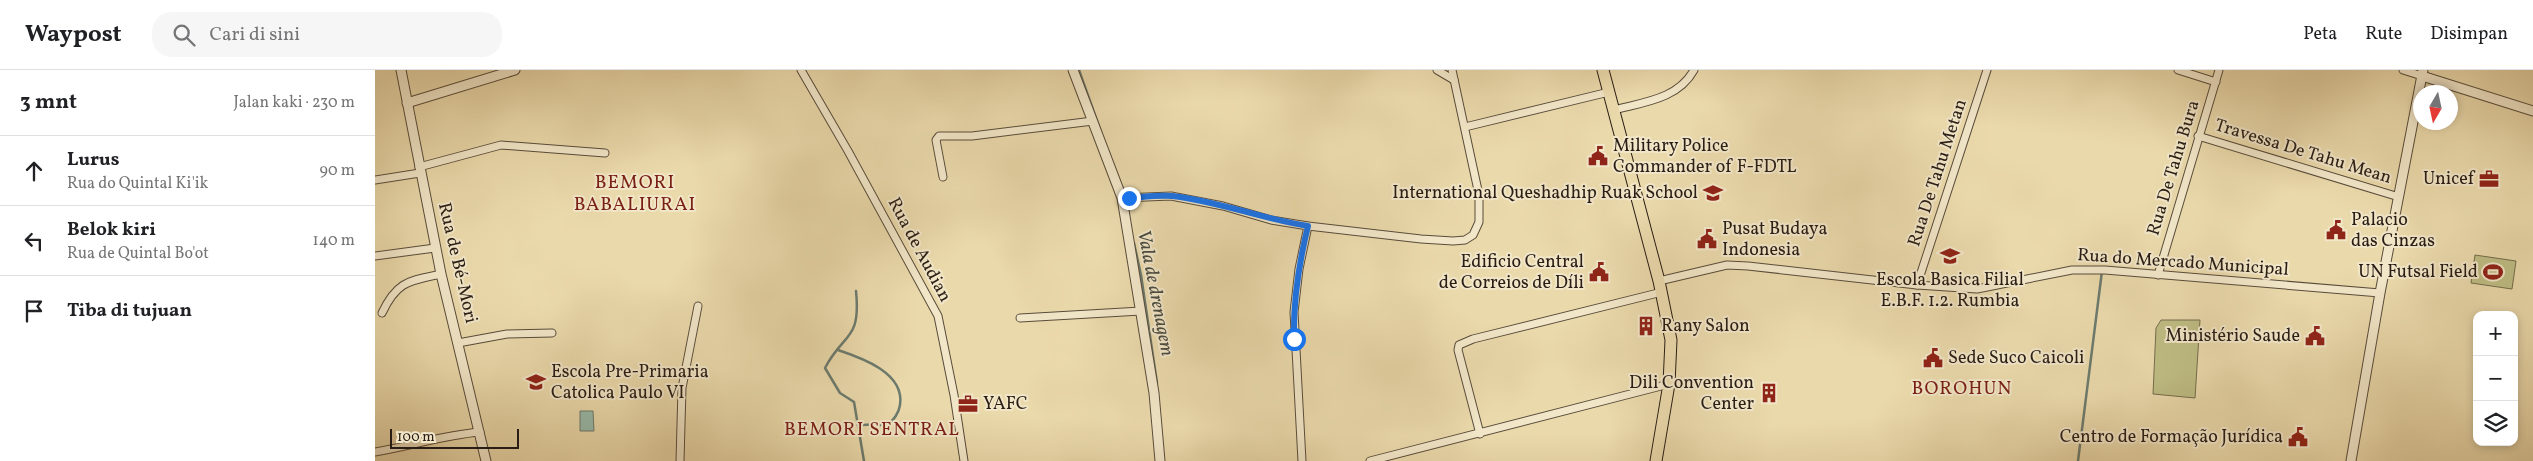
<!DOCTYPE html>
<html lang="id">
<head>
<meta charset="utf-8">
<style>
  :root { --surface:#fff; --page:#f6f6f6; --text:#202124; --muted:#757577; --line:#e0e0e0 }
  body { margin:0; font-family:Vollkorn,serif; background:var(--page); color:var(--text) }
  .controls { position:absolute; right:15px; bottom:15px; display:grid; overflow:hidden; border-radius:10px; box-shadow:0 2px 8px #0003 }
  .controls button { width:45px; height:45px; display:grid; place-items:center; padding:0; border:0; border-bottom:1px solid var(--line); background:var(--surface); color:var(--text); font:25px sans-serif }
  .compass { position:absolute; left:2038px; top:15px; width:45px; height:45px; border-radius:50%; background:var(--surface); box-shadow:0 2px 8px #0003; rotate:189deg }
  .scale { position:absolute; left:15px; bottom:12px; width:129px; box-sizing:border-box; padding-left:5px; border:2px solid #291d15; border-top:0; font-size:14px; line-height:18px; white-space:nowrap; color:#291d15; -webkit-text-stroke:4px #f1e6c8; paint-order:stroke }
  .stop { position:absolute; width:15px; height:15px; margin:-11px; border:4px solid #1a73e8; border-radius:50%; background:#fff }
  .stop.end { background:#1a73e8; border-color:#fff; box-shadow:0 1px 5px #0008 }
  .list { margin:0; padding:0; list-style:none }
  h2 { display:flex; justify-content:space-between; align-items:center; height:65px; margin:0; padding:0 20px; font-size:21px }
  h2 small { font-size:16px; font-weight:400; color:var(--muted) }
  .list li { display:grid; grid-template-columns:32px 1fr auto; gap:15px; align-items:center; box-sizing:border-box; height:70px; padding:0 20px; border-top:1px solid var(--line) }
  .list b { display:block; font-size:19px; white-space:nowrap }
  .list p { margin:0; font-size:16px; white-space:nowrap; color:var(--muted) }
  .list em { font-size:16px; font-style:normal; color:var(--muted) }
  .icon { flex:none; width:28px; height:28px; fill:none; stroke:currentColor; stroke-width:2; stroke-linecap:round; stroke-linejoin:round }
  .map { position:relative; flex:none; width:2158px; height:391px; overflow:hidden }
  header { display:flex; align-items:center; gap:30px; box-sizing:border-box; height:70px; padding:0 25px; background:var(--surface); border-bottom:1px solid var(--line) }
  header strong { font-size:24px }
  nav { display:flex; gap:28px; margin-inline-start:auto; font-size:18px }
  .search { width:350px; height:45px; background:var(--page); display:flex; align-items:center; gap:12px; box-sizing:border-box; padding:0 18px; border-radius:20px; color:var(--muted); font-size:19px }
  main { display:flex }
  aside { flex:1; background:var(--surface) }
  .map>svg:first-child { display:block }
  .green { fill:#bebd84; stroke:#746d4c }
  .water { fill:#98baaa; stroke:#6c7b6e }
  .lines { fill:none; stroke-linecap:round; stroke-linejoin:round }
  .stream { stroke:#6c7b6e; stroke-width:2.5 }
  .minor-casing { stroke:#594c3a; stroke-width:9 }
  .tertiary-casing { stroke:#594c3a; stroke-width:11 }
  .primary-casing { stroke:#291d15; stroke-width:13 }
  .minor { stroke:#f1e6c8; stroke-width:7 }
  .tertiary { stroke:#f1e6c8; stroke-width:9 }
  .primary { stroke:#ead9ab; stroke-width:11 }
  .route { stroke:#1a73e8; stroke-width:6 }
  .labels { text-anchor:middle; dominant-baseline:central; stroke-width:4; stroke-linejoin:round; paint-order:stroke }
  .poi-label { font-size:18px; fill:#291d15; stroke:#f1e6c8; text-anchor:start }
  .street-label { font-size:18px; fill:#291d15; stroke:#f1e6c8 }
  .neighbourhood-label { font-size:19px; letter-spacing:1px; fill:#7a1f14; stroke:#f1e6c8 }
  .water-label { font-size:19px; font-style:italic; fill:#4a4c42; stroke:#f1e6c8 }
</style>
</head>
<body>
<header>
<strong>Waypost</strong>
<div class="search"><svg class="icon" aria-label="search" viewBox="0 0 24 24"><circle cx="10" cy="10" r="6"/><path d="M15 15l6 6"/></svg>Cari di sini</div>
<nav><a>Peta</a><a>Rute</a><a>Disimpan</a></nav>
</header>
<main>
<aside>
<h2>3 mnt<small>Jalan kaki · 230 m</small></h2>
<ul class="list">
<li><svg class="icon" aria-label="ahead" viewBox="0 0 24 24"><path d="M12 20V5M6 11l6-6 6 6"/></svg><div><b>Lurus</b><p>Rua do Quintal Ki'ik</p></div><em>90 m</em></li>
<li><svg class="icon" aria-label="left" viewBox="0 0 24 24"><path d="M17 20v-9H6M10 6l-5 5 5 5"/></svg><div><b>Belok kiri</b><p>Rua de Quintal Bo'ot</p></div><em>140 m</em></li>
<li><svg class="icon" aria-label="arrive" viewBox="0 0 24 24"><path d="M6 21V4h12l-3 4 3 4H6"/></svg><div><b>Tiba di tujuan</b></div></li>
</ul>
</aside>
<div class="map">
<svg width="2158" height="391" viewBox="0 0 2158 391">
  <rect width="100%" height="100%" fill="#ead9ab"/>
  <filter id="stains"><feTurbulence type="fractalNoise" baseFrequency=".004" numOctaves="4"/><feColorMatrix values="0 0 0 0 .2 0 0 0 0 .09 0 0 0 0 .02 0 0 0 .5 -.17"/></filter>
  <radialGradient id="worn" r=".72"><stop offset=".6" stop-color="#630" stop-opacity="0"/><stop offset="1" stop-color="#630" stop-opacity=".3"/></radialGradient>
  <g class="green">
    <polygon points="2100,185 2141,191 2137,219 2096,213"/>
    <polygon points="1786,250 1825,250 1820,328 1778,324 1781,258"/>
  </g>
  <polygon class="water" points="205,341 218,341 219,361 205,361"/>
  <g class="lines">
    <g class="stream">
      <polyline points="704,0 726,62"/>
      <polyline points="759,173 766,205 782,313"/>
      <path d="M 481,221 C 486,271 469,262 450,298 L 465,323 L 479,332 L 489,391"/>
      <path d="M 463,280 C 487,288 530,303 525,335 C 524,342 519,351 512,354 C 505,356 493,354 485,355"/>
      <polyline points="1703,391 1727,201"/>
    </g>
    <defs>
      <g id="minor">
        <polyline points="426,0 473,81 563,246 579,325 589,391"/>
        <polyline points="1062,0 1079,10"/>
        <polyline points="1803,0 1841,12"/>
        <polyline points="2028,0 2047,6"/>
        <path d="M 1239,40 C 1269,32 1303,29 1319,0"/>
        <polyline points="1090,57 1234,22"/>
        <polyline points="1823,66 2024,127"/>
        <polyline points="44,97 126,75 230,83"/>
        <polyline points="568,107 561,70 564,66 597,66 718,51"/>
        <polyline points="0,110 45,103"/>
        <polyline points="747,128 796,126 848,136 896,150 933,156 1046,169 1078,171 1090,170 1098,165 1104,152 1104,125 1077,0"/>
        <polyline points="0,186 60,178"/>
        <polyline points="1783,205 1844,0"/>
        <polyline points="1284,211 1352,195 1373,196 1542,215 1602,219 1697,200 1730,200 2005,223"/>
        <polyline points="1542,215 1612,0"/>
        <path d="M 7,243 C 22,211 34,211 66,204"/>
        <polyline points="645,248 766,241"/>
        <polyline points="83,273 132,264 177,263"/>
        <polyline points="1105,364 1083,280 1084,275 1098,269 1287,222"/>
        <path d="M 0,382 C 36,376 69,365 105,362"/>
        <polyline points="305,391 307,318 323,236"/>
        <polyline points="927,391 919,242 924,199 933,156"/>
        <polyline points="995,391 1294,314"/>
      </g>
      <g id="tertiary">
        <polyline points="26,0 66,204 111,391"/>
        <polyline points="698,0 747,128 779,323 785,391"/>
        <polyline points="2047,6 2158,41"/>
        <polyline points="32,33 140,0"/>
        <polyline points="1976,391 2005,223 2048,0"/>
      </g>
      <polyline id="primary" points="1228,0 1284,211 1296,270 1294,314 1281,391"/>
    </defs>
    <use href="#minor" class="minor-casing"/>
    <use href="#tertiary" class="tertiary-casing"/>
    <use href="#primary" class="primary-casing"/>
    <use href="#minor" class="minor"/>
    <use href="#tertiary" class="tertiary"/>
    <use href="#primary" class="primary"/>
  </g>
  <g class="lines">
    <path class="route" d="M 754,128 C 768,127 783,125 797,126 C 843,131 887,149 933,156 C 924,193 918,231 919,269"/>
  </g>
  <defs>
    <symbol id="civic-bare" viewBox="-9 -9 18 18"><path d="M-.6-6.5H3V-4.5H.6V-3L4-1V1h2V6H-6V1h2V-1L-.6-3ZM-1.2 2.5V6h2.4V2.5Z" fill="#8f2418" stroke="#f1e6c8" stroke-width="2.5" paint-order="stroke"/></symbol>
    <symbol id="office-bare" viewBox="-9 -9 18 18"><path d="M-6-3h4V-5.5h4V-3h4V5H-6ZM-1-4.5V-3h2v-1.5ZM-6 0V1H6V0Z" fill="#8f2418" stroke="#f1e6c8" stroke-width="2.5" paint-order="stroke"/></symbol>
    <symbol id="school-bare" viewBox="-9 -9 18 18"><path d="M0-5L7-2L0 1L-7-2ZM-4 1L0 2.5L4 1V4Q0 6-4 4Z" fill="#8f2418" stroke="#f1e6c8" stroke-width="2.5" paint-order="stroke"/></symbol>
    <symbol id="stadium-bare" viewBox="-9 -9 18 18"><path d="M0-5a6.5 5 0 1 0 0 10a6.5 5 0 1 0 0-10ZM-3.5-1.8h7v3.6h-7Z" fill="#8f2418" stroke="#f1e6c8" stroke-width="2.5" paint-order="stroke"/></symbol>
    <symbol id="building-bare" viewBox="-9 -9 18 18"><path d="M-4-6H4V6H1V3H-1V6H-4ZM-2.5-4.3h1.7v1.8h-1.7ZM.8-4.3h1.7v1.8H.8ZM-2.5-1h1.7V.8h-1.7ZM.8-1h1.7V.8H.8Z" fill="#8f2418" stroke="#f1e6c8" stroke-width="2.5" paint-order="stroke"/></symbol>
  </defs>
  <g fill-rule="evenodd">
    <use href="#civic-bare" x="1209" y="72" width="28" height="28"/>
    <use href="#office-bare" x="2100" y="95" width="28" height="28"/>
    <use href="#school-bare" x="1324" y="109" width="28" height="28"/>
    <use href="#civic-bare" x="1947" y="146" width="28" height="28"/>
    <use href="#civic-bare" x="1318" y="155" width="28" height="28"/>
    <use href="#school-bare" x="1561" y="172" width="28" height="28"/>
    <use href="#civic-bare" x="1210" y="188" width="28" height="28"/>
    <use href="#stadium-bare" x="2104" y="188" width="28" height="28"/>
    <use href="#building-bare" x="1257" y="242" width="28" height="28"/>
    <use href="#civic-bare" x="1926" y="252" width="28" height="28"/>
    <use href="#civic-bare" x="1544" y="274" width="28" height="28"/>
    <use href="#school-bare" x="147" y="298" width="28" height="28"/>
    <use href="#building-bare" x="1380" y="309" width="28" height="28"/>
    <use href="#office-bare" x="579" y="320" width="28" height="28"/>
    <use href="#civic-bare" x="1909" y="353" width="28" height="28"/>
  </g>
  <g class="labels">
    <g class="poi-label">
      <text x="1238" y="76">Military Police<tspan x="1238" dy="21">Commander of F-FDTL</tspan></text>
      <text x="2099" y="109" text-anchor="end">Unicef</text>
      <text x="1323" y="123" text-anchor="end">International Queshadhip Ruak School</text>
      <text x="1976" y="150">Palacio<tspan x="1976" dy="21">das Cinzas</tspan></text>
      <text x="1347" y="159">Pusat Budaya<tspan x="1347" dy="21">Indonesia</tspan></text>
      <text x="1209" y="192" text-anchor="end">Edificio Central<tspan x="1209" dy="21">de Correios de Díli</tspan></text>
      <text x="2103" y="202" text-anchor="end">UN Futsal Field</text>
      <text x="1575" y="210" text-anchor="middle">Escola Basica Filial<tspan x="1575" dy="21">E.B.F. 1.2. Rumbia</tspan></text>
      <text x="1286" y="256">Rany Salon</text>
      <text x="1925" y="266" text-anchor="end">Ministério Saude</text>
      <text x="1573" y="288">Sede Suco Caicoli</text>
      <text x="176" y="302">Escola Pre-Primaria<tspan x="176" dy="21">Catolica Paulo VI</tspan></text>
      <text x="1379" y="313" text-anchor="end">Dili Convention<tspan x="1379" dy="21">Center</tspan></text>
      <text x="608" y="334">YAFC</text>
      <text x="1908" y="367" text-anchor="end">Centro de Formação Jurídica</text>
    </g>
    <g class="street-label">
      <text transform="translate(1928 82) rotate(17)">Travessa De Tahu Mean</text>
      <text transform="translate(1799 98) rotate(-73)">Rua De Tahu Bura</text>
      <text transform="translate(1563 103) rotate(-72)">Rua De Tahu Metan</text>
      <text transform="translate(544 180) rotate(62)">Rua de Audian</text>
      <text transform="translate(82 193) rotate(77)">Rua de Bé-Mori</text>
      <text transform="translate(1808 193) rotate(4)">Rua do Mercado Municipal</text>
    </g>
    <g class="neighbourhood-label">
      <text x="260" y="113">BEMORI<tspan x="260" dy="22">BABALIURAI</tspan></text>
      <text x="1587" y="319">BOROHUN</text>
      <text x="497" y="360">BEMORI SENTRAL</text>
    </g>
    <g class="water-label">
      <text transform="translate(780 223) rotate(79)">Vala de drenagem</text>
    </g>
  </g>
  <rect width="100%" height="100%" filter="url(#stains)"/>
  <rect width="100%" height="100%" fill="url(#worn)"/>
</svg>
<div class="controls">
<button>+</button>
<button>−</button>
<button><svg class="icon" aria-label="layers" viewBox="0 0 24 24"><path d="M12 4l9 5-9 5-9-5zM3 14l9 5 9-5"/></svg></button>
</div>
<svg class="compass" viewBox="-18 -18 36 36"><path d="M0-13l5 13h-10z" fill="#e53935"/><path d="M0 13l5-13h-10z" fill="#757577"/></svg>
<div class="scale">100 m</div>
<div class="stop" style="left:919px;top:269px"></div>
<div class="stop end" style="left:754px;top:128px"></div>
</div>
</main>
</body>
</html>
